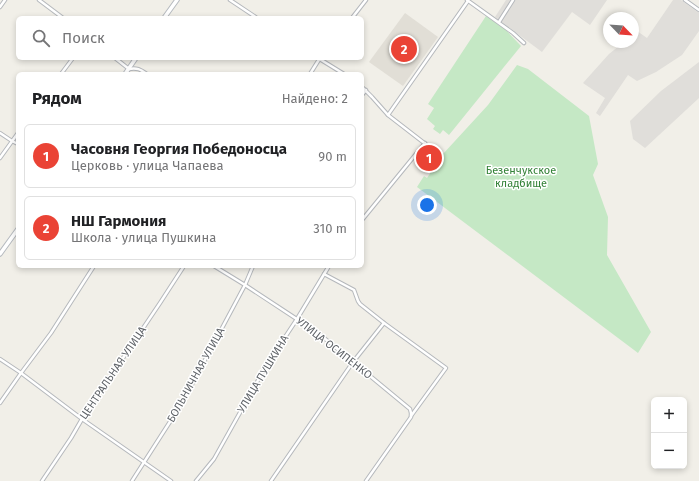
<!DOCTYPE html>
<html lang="ru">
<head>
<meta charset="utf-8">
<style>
  :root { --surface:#fff; --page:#f2f2f2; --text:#202124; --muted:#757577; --line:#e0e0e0; --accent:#ea4335 }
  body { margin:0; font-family:"Fira Sans",sans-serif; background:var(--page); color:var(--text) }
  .controls { position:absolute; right:12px; bottom:12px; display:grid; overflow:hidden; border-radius:6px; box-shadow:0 2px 6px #0003 }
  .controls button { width:36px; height:36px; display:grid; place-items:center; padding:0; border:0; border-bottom:1px solid var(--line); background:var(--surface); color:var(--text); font:20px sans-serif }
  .compass { position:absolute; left:603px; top:12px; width:36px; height:36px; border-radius:50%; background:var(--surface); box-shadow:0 2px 6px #0003; rotate:115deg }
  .you { position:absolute; left:427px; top:205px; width:14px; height:14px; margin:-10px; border:3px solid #fff; border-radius:50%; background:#1a73e8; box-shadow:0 0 0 6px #1a73e833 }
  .badge { display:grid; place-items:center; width:26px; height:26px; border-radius:50%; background:var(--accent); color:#fff; font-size:13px; font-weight:700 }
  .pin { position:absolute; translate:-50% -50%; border:2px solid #fff; box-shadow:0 1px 4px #0006 }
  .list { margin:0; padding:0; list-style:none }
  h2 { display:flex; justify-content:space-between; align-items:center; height:52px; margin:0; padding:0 16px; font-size:17px }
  h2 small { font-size:13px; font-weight:400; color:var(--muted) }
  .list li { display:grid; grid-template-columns:26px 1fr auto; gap:12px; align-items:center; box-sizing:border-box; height:64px; margin:0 8px 8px; padding:0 8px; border:1px solid var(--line); border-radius:6px }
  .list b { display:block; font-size:15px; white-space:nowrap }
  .list p { margin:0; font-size:13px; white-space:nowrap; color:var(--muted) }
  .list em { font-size:13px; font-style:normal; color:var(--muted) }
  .icon { flex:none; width:22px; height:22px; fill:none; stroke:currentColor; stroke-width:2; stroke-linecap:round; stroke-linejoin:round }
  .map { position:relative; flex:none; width:699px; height:481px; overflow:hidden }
  .search { position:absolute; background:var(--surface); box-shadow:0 2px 6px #0003; left:16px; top:16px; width:348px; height:44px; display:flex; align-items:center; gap:10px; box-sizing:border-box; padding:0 14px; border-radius:6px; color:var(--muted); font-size:15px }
  .panel { position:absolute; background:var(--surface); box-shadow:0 2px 6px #0003; left:16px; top:72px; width:348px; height:196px; border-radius:6px }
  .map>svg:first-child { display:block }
  .industrial { fill:#e0deda }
  .education { fill:#e1ded6 }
  .green { fill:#c5e8c5 }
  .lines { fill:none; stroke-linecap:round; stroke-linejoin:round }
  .street-casing { stroke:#b5b8bc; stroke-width:4.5 }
  .secondary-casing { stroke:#b6babf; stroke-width:5.5 }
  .street { stroke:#fff; stroke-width:2.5 }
  .secondary { stroke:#fff; stroke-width:3.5 }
  .labels { text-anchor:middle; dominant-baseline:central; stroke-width:3; stroke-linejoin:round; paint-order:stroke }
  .park-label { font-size:11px; fill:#348238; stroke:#fff }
  .street-label { font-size:11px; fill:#5f6368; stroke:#fff }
</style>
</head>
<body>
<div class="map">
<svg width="699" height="481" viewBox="0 0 699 481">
  <rect width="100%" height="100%" fill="#f1efe8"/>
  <g class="industrial">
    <polygon points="506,0 607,0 590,25 572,12 542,52 495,17"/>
    <polygon points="673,0 681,0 699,13 699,31 682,55 656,72 637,81 628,75 600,116 596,113 605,98 583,83 609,54 624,42 633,42 633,34 637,31 647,38"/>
    <polygon points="699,62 699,98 645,148 633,139 630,121 661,91"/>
  </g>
  <polygon class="education" points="405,13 438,37 403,86 369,62"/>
  <g class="green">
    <polygon points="486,16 505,29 521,46 449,135 443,130 440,134 433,129 435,126 427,119 434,108 428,104"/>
    <polygon points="517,65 528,69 589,116 598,164 593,175 608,217 607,255 651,332 638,353 417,187 424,176 427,178 443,154 488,105"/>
  </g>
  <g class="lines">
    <defs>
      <g id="street">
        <polyline points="39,0 63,18"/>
        <polyline points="230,0 257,18"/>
        <polyline points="467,0 513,33 524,43"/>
        <polyline points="685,0 699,10"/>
        <polyline points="0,7 5,0"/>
        <polyline points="352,18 366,0"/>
        <polyline points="499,22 513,0"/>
        <path d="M 115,58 L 129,69 C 137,67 141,70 147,74"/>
        <polyline points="318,58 344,74"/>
        <polyline points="61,74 73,58"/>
        <polyline points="310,74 320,58"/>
        <polyline points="362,87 372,97 388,115 441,156"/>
        <polyline points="362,95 366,90"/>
        <polyline points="388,115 468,1"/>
        <polyline points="0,133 12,141 18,144"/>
        <polyline points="0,158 18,133"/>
        <polyline points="362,220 425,143"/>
        <polyline points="214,266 245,285 318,333 410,409 411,413 411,417 366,481"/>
        <polyline points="324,274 354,290 358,301 360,304 384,323 446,368 411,416"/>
        <polyline points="0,359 21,373 82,419 171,481"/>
        <polyline points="0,403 21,373 51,333 94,266"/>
        <polyline points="42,481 71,438 82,419 160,303 184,266"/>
        <polyline points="132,481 182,403 245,285 253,266"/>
        <polyline points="196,481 214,459 266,366 297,319 329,266"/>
        <polyline points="271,481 353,362 384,323"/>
      </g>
      <g id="secondary">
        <polyline points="164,18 177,0"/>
        <polyline points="125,74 136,58"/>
        <polyline points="0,254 18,229"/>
      </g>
    </defs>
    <use href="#street" class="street-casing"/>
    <use href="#secondary" class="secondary-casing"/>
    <use href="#street" class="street"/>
    <use href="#secondary" class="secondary"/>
  </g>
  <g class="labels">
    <g class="park-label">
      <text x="521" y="170">Безенчукское<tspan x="521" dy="13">кладбище</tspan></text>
    </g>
    <g class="street-label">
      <text transform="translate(334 348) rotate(38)">УЛИЦА ОСИПЕНКО</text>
      <text transform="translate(113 373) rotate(-56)">ЦЕНТРАЛЬНАЯ УЛИЦА</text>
      <text transform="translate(263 374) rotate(-59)">УЛИЦА ПУШКИНА</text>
      <text transform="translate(196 375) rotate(-61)">БОЛЬНИЧНАЯ УЛИЦА</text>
    </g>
  </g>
</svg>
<div class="controls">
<button>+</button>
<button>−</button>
</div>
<svg class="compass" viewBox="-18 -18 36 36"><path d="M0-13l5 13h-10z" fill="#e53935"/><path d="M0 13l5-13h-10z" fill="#757577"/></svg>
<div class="you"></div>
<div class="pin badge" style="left:429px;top:158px">1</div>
<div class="pin badge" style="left:404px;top:49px">2</div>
<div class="search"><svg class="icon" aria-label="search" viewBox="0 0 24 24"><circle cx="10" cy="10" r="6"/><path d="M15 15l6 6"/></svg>Поиск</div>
<section class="panel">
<h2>Рядом<small>Найдено: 2</small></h2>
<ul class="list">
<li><span class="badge">1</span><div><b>Часовня Георгия Победоносца</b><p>Церковь · улица Чапаева</p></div><em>90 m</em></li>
<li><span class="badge">2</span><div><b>НШ Гармония</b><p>Школа · улица Пушкина</p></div><em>310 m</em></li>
</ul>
</section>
</div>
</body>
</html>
